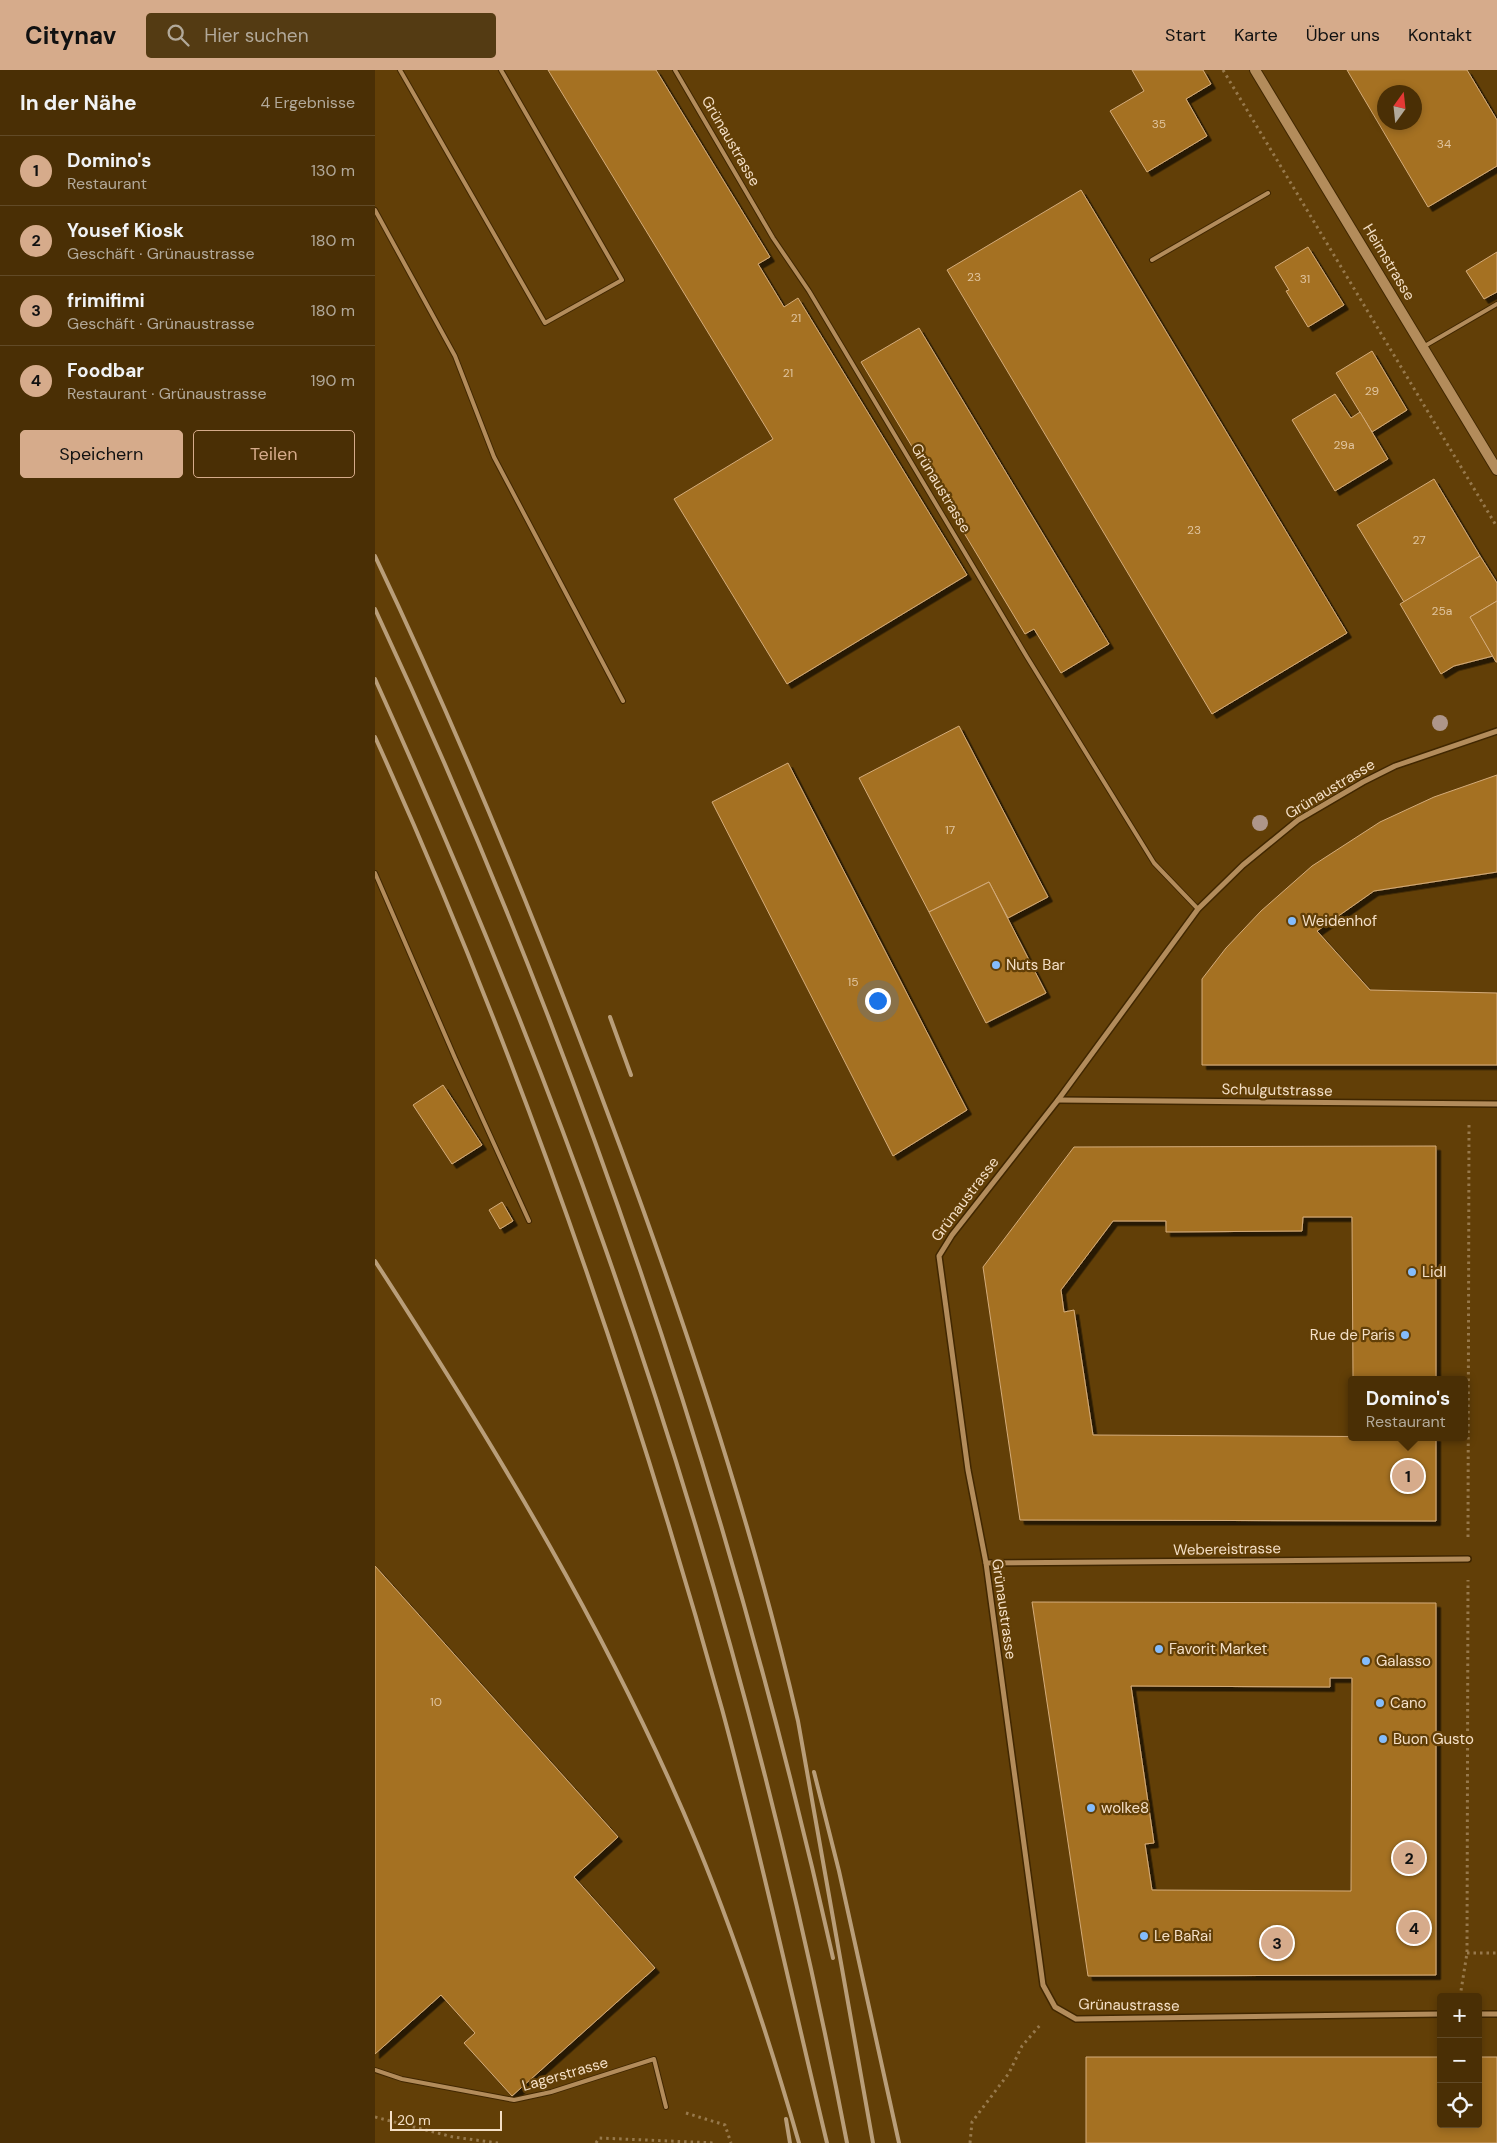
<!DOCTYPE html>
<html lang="de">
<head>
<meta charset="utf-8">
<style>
  :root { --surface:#4a2f05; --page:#543b13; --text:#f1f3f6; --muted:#b2a99a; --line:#614a27; --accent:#d6ab8b }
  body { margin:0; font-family:"DM Sans",sans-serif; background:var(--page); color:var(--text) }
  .controls { position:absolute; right:15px; bottom:15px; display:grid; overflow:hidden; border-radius:5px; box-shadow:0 2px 8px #0003 }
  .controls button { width:45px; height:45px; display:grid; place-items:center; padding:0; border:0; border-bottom:1px solid var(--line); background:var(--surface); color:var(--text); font:25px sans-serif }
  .compass { position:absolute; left:1002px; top:15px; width:45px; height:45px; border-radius:50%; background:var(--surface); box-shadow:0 2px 8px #0003; rotate:15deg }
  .scale { position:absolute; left:15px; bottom:12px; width:112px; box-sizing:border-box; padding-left:5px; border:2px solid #f4dfc6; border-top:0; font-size:14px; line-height:18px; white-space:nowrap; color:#f4dfc6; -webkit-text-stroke:4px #623f07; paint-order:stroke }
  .you { position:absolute; left:502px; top:930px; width:18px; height:18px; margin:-12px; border:4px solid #fff; border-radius:50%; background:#1a73e8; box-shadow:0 0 0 8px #1a73e833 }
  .badge { display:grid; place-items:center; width:32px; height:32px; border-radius:50%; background:var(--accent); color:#111; font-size:16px; font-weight:700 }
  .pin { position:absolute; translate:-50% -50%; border:2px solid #fff; box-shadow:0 1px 5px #0006 }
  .popup { position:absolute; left:973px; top:1306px; width:120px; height:65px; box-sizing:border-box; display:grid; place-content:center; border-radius:5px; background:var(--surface); filter:drop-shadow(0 1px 4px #0005); font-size:16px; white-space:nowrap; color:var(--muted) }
  .popup b { font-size:19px; color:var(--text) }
  .popup::after { content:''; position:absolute; left:50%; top:100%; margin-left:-10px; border:10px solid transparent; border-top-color:var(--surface) }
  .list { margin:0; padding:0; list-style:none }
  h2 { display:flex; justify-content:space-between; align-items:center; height:65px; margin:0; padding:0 20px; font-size:21px }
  h2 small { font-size:16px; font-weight:400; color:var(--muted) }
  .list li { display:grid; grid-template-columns:32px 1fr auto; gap:15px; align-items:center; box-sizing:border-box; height:70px; padding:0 20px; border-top:1px solid var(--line) }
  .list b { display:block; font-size:19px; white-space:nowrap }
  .list p { margin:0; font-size:16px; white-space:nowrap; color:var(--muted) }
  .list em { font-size:16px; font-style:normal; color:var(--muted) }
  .actions { display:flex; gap:10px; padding:15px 20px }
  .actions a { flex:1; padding:11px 0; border:1px solid var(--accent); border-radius:5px; text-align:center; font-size:18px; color:var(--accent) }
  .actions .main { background:var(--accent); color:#111 }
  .icon { flex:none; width:28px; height:28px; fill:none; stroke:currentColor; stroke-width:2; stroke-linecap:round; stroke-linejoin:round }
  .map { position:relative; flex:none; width:1122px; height:2073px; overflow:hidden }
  header { display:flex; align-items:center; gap:30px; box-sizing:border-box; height:70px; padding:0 25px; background:var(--accent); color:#111 }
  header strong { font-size:24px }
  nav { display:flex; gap:28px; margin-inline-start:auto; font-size:18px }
  .search { width:350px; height:45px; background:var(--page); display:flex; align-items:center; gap:12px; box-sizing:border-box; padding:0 18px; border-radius:5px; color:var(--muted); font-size:19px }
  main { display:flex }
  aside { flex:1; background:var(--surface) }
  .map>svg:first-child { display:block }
  .building { fill:#a57124; stroke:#d4ac7a; fill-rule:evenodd; filter:url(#shadow) }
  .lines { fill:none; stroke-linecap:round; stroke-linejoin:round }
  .lane-casing { stroke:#412700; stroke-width:6 }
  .street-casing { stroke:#412700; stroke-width:8 }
  .secondary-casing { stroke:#412700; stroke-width:12 }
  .path { stroke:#97794c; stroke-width:3; stroke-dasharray:2.5 4; stroke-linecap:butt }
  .lane { stroke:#b38c5b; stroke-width:4 }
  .street { stroke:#b38c5b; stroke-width:5 }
  .secondary { stroke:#b38c5b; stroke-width:10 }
  .rail { stroke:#b99e79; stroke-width:4 }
  .tree { fill:#ae968a }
  .poi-dot { fill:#84bcfb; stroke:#623f07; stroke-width:2 }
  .labels { text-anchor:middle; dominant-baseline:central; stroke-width:4.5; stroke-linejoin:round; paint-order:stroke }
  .number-label { font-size:12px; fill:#e0c49e }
  .street-label { font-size:15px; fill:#f4dfc6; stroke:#623f07 }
  .poi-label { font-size:15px; fill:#f4dfc6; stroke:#623f07; text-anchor:start }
</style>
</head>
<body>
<header>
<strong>Citynav</strong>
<div class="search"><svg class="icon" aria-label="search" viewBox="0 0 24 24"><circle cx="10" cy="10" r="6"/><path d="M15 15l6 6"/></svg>Hier suchen</div>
<nav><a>Start</a><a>Karte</a><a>Über uns</a><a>Kontakt</a></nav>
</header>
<main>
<aside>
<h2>In der Nähe<small>4 Ergebnisse</small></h2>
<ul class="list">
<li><span class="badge">1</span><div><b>Domino's</b><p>Restaurant</p></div><em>130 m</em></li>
<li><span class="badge">2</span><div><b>Yousef Kiosk</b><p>Geschäft · Grünaustrasse</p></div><em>180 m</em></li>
<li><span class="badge">3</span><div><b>frimifimi</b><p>Geschäft · Grünaustrasse</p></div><em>180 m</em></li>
<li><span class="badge">4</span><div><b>Foodbar</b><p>Restaurant · Grünaustrasse</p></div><em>190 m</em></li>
</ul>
<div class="actions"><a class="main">Speichern</a><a>Teilen</a></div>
</aside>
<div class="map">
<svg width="1122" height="2073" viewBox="0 0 1122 2073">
  <defs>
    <filter id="shadow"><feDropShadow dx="4.5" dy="4.5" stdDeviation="0" flood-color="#0009"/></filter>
  </defs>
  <rect width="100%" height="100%" fill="#623f07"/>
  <g class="building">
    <polygon points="173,0 281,0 395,187 383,194 409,237 423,228 592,505 412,614 299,429 398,369"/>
    <polygon points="757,0 828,0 836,14 811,29 832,66 772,102 735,41 769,21"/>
    <path d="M 972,0 L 1092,0 L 1122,50 L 1122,96 L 1053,137 ZM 1009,22 L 1040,22 L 1040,52 L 1009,52 Z"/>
    <polygon points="706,120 972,563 837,644 572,200"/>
    <polygon points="933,177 969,235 933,257 911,221 914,220 900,197"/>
    <polygon points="1122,182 1122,222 1109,229 1091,201"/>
    <polygon points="544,258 734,574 686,603 659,559 650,564 486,292"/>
    <polygon points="997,281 1032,340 997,362 961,303"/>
    <polygon points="960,324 976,348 985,342 1013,389 960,421 917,350"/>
    <polygon points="1059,409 1105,486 1029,532 982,455"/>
    <polygon points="1105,486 1122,513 1122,531 1095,547 1118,586 1079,596 1066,604 1025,534"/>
    <polygon points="1122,531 1122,592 1121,592 1095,547"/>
    <polygon points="584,656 673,827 633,848 614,812 554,842 484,708"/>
    <polygon points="413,693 592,1040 518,1086 337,732"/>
    <polygon points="1122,705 1122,802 999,821 942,861 995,920 1122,923 1122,995 827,995 827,909 851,878 886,841 937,796 1005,752 1059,727"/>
    <polygon points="614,812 671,923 611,953 554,842"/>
    <polygon points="68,1015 107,1075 77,1094 38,1035"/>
    <polygon points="1061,1076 1061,1310 978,1310 977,1147 928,1147 927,1161 791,1162 791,1151 738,1151 686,1220 689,1242 699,1240 718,1365 1061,1367 1061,1451 645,1450 608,1197 699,1077"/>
    <polygon points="127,1132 138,1151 125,1159 114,1140"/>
    <polygon points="0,1496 243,1767 199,1807 280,1898 137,2026 89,1973 100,1963 66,1925 0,1984"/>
    <path d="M 657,1532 L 1061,1533 L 1061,1905 L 713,1906 ZM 955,1608 L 977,1608 L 976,1821 L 777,1820 L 770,1774 L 779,1773 L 756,1616 L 955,1617 Z"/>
    <polygon points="711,1987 1066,1987 1066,2054 1103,2054 1103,1987 1122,1987 1122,2073 711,2073"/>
  </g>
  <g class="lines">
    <defs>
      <g id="lane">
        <polyline points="25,0 170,253 247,210 126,0"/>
        <polyline points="300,0 398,168 434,221 652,587 779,793 823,839"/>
        <polyline points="0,140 80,286 119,387 248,631"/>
        <polyline points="777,190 893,123"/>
        <polyline points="1048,277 1122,234"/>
        <polyline points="0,803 80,988 154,1151"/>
        <polyline points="0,2000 27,2009 139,2030 176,2022 279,1989 291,2037"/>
      </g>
      <g id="street">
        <polyline points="683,1030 1122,1034"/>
        <polyline points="611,1493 1093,1489"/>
        <polyline points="1066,1944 701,1949 680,1937 668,1915 611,1493 593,1400 564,1186 577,1165 683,1030 823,839 868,795 923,750 988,712 1020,696 1122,661"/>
        <polyline points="1103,1944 1122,1944"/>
      </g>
      <polyline id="secondary" points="880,0 1122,400"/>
    </defs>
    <use href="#lane" class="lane-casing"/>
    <use href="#street" class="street-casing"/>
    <use href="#secondary" class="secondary-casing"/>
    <g class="path">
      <polyline points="848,0 1122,457"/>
      <polyline points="1093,1467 1094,1055"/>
      <polyline points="1092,1883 1122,1883"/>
      <polyline points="1085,1927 1092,1883 1093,1510"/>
      <polyline points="311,2043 350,2055 356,2073"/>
      <polyline points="0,2047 78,2067 123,2073"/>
      <polyline points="221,2073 224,2068 340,2073"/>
      <polyline points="595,2073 597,2052 634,2003 647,1976 666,1954"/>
    </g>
    <use href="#lane" class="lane"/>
    <use href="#street" class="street"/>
    <use href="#secondary" class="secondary"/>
    <g class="rail">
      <path d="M 0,486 C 92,680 172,878 246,1079 C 315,1266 378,1457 423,1651 L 498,2073"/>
      <path d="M 0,539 C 200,968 355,1426 458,1888"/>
      <path d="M 0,609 C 83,793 160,979 227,1169 C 331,1463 413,1766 472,2073"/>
      <path d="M 0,667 C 142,981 255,1307 347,1639 C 386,1783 417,1928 452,2073"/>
      <polyline points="235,947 256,1005"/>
      <path d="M 0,1191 C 120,1376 237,1569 322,1774 C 362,1871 395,1972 424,2073"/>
      <polyline points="439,1702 464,1801 524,2073"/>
      <polyline points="411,2049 415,2073"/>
    </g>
  </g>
  <g class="tree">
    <circle cx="1065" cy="653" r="8"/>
    <circle cx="885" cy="753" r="8"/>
  </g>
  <g class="poi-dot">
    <circle cx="917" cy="851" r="5"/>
    <circle cx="621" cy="895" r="5"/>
    <circle cx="1037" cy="1202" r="5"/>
    <circle cx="1030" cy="1265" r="5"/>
    <circle cx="784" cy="1579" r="5"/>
    <circle cx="991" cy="1591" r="5"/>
    <circle cx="1005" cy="1633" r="5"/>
    <circle cx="1008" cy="1669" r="5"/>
    <circle cx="716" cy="1738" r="5"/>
    <circle cx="769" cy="1866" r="5"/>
  </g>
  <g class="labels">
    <g class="number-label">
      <text x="784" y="54">35</text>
      <text x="1069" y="74">34</text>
      <text x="599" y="207">23</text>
      <text x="930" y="209">31</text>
      <text x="421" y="248">21</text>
      <text x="413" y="303">21</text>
      <text x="997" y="321">29</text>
      <text x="969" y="375">29a</text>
      <text x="819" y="460">23</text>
      <text x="1044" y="470">27</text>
      <text x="1067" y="541">25a</text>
      <text x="575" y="760">17</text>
      <text x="478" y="912">15</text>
      <text x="61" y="1632">10</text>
    </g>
    <g class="street-label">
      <text transform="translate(356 71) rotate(60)">Grünaustrasse</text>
      <text transform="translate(1014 192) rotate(59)">Heimstrasse</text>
      <text transform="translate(566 418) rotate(59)">Grünaustrasse</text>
      <text transform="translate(955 719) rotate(-31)">Grünaustrasse</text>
      <text transform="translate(902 1020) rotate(1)">Schulgutstrasse</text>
      <text transform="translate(590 1129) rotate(-53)">Grünaustrasse</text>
      <text transform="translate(852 1479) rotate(-1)">Webereistrasse</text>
      <text transform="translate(629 1539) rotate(82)">Grünaustrasse</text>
      <text transform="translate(754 1935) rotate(1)">Grünaustrasse</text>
      <text transform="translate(190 2004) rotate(-16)">Lagerstrasse</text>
    </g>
    <g class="poi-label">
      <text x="927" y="851">Weidenhof</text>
      <text x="631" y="895">Nuts Bar</text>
      <text x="1047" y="1202">Lidl</text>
      <text x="1020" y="1265" text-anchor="end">Rue de Paris</text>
      <text x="794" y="1579">Favorit Market</text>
      <text x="1001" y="1591">Galasso</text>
      <text x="1015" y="1633">Cano</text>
      <text x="1018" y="1669">Buon Gusto</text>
      <text x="726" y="1738">wolke8</text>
      <text x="779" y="1866">Le BaRai</text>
    </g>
  </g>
</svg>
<div class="controls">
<button>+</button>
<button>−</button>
<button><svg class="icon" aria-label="locate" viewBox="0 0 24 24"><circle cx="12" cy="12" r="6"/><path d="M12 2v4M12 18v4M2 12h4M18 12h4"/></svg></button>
</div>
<svg class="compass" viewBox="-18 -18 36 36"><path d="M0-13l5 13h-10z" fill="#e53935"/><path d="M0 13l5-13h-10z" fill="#b2a99a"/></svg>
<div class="scale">20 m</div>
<div class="you"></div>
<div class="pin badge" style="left:1033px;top:1406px">1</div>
<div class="popup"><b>Domino's</b>Restaurant</div>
<div class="pin badge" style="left:1034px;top:1788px">2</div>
<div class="pin badge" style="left:902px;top:1873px">3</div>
<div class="pin badge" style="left:1039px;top:1858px">4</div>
</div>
</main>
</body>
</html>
